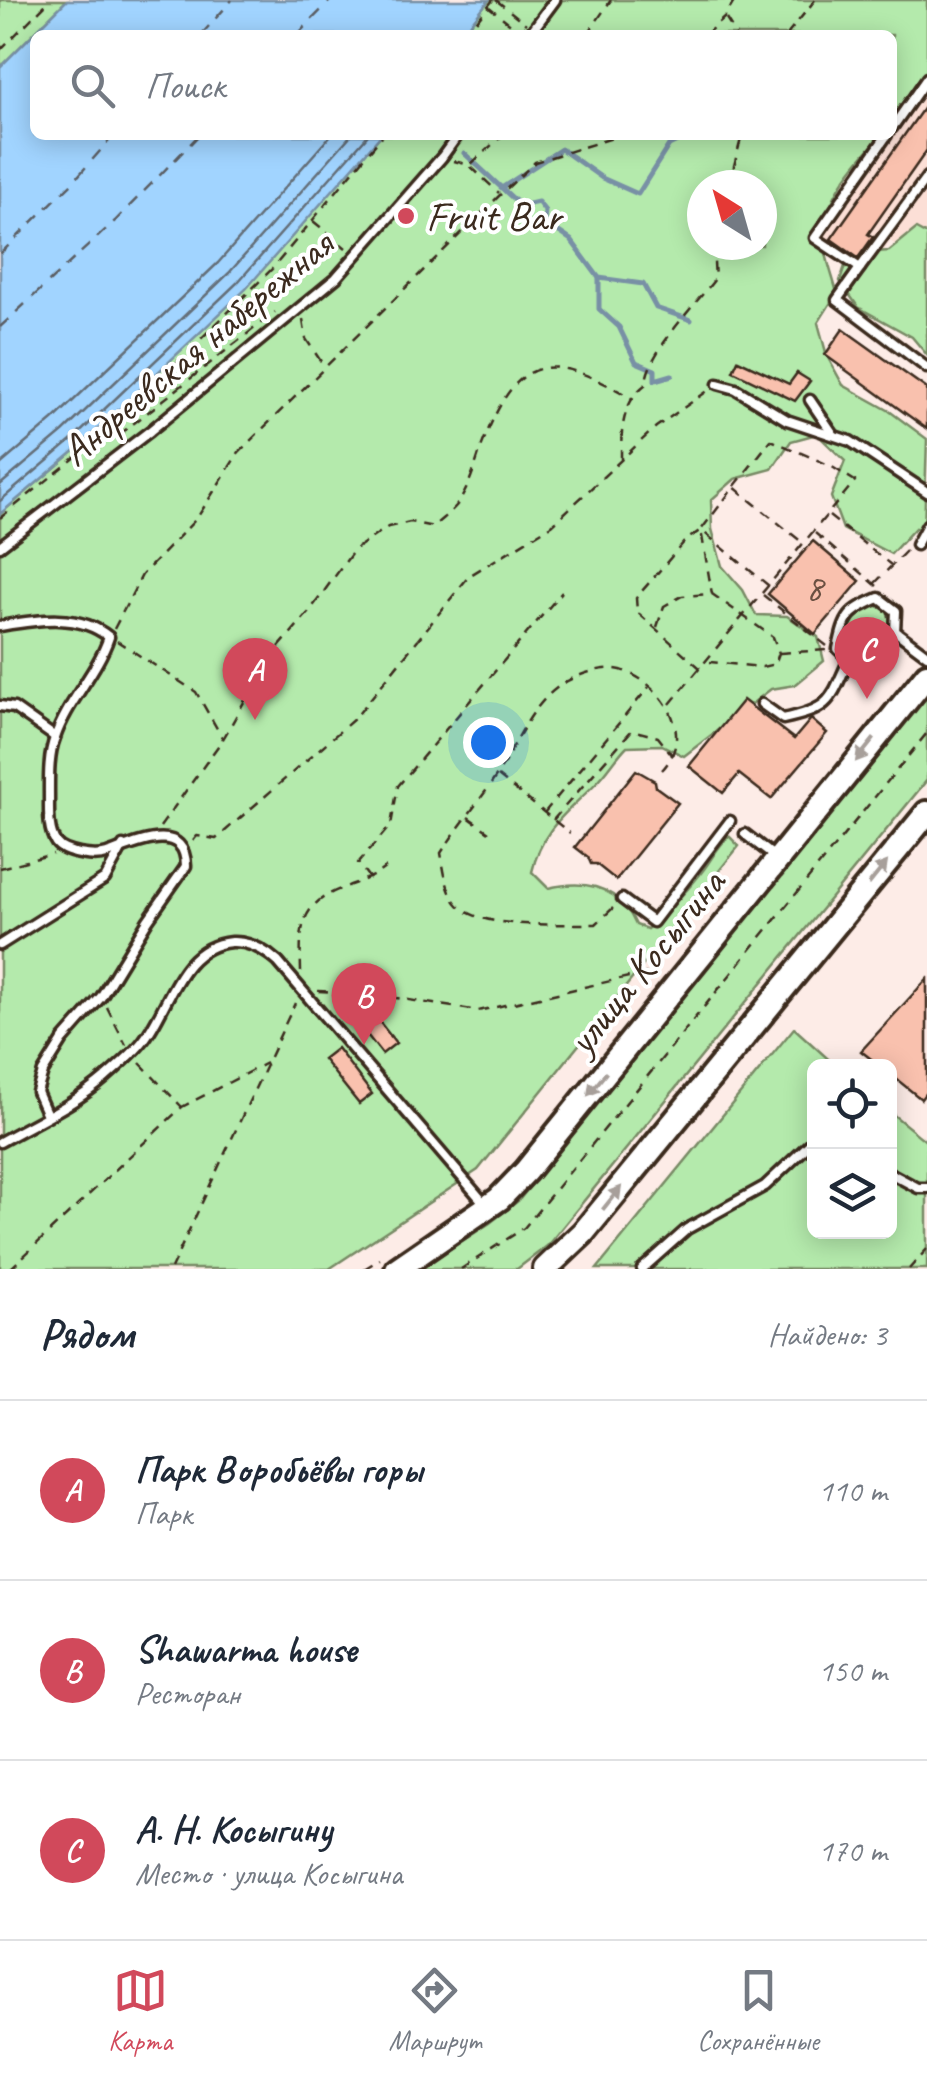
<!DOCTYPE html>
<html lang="ru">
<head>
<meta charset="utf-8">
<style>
  :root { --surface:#fff; --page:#f2f2f3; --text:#1f2937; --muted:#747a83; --line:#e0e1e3; --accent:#d1495b }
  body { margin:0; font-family:Caveat,sans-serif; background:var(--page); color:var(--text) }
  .controls { position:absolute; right:30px; bottom:30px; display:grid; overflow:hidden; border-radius:15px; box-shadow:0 5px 25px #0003 }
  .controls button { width:90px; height:90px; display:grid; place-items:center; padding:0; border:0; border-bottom:2px solid var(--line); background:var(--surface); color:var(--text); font:50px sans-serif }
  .compass { position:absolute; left:687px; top:170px; width:90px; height:90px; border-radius:50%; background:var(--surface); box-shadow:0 5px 25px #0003; rotate:323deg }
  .you { position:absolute; left:488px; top:742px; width:35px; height:35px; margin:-25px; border:8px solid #fff; border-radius:50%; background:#1a73e8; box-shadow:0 0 0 15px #1a73e833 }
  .badge { display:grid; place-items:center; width:65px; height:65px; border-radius:50%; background:var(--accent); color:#fff; font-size:32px; font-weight:700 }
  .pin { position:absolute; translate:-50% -82px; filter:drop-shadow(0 2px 5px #0008) }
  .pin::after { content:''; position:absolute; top:52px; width:35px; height:30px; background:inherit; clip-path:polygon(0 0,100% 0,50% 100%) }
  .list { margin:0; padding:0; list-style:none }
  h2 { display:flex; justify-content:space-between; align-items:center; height:130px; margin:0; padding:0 40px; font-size:42px }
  h2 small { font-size:32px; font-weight:400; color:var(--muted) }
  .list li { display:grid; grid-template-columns:65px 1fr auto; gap:30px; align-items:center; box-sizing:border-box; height:180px; padding:0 40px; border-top:2px solid var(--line) }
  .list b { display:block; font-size:38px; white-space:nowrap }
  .list p { margin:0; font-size:32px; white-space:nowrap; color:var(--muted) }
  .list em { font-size:32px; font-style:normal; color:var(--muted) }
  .icon { flex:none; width:55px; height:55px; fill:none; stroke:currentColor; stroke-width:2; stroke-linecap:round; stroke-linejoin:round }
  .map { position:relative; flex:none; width:927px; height:1269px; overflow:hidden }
  .search { position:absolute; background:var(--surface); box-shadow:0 5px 25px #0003; left:30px; right:30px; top:30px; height:110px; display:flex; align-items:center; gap:25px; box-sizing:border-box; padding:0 35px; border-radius:15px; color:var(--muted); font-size:38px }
  .sheet { height:670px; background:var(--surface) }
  nav { display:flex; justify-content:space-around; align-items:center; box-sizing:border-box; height:140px; border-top:2px solid var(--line); background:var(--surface); font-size:28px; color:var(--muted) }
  nav a { display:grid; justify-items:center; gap:5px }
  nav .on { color:var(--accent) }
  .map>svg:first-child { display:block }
  .built { fill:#fcdfd6 }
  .green { fill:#b4eaac; stroke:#788a65; stroke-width:2.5; fill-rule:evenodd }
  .water { fill:#a1d4ff; stroke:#7890a5; stroke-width:2.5 }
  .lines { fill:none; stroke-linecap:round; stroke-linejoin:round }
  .shore { stroke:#646e78; stroke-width:2.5 }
  .stream { stroke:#7890a5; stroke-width:5 }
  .ferry { stroke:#5a5d62; stroke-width:2.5; stroke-dasharray:12 10; stroke-linecap:butt }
  .building { fill:#f9c1ae; stroke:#3b2a1e; stroke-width:2.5 }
  .lane-casing { stroke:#3b2a1e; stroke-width:15 }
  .secondary-casing { stroke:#3b2a1e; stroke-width:30 }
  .path { stroke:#3b2a1e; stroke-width:2.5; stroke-dasharray:10 8; stroke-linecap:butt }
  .lane { stroke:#fff; stroke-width:8 }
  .secondary { stroke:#fff; stroke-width:22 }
  .oneway { fill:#a79f9a }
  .poi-dot { fill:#d1495b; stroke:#fff; stroke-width:4 }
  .labels { text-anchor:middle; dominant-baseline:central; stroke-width:8; stroke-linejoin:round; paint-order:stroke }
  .number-label { font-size:38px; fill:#6a5042 }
  .poi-label { font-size:42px; fill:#3b2a1e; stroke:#fff; text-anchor:start }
  .street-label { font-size:42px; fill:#3b2a1e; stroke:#fff }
</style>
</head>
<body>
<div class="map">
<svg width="927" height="1269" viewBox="0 0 927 1269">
  <rect width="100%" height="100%" fill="#fdece7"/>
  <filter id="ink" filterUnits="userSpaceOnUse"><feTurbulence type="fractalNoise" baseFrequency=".01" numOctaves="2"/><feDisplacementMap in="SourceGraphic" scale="20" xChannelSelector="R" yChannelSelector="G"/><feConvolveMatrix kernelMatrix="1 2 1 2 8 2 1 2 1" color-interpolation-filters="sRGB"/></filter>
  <g filter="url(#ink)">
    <polygon class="built" points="927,41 927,267 890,241 866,277 795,229 862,135 892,135 892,91"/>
    <g class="green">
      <polygon points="0,0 67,0 0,67"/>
      <polygon points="489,0 927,0 927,77 892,125 892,35 461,35"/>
      <path d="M 381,135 L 882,135 C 856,162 824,198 824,238 C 824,255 833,276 837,293 L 818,323 L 827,356 L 843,385 L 888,410 L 927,439 L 924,530 L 915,528 L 891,554 L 843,529 L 831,497 L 845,461 L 817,434 L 791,441 L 772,469 L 735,479 L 711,500 L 712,529 L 722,566 L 743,590 L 756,615 L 787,616 L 818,637 L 824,661 L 795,685 L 771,689 L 684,756 L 662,745 L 627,746 C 615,758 608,772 596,783 C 567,813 542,828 532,872 L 548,888 C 586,879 619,886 636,925 L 647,929 C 667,911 688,891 704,869 C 713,857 718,846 729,836 L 739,846 L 478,1170 L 329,1269 L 0,1269 L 0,514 L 78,448 L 245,289 ZM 702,185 L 762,185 L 762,245 L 702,245 Z"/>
      <polygon points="916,229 927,235 927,355 912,337 858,307 840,281 849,254 889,251"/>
      <path d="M 872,604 L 886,609 L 891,623 L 888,628 L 849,647 L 844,644 C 842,625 857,614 872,604 Z"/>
      <polygon points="927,692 927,780 547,1246 517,1269 419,1269 490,1223 519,1200"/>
      <polygon points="794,1028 836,1066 814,1066 814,1232 890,1232 890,1112 927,1142 927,1269 597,1269"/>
    </g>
    <polygon class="water" points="67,0 489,0 461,35 35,35 35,135 381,135 246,289 78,448 0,514 0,67"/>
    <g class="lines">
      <g class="shore">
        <polyline points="0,465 53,420 218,263 331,135"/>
        <polyline points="0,485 63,432 229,273 351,135"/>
        <polyline points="0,501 71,441 238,282 368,135"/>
      </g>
      <g class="stream">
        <polyline points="464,153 521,206 538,202 545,211 544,222 571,240 599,278 643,284 656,308 691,320"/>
        <polyline points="503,187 561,149 602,178 638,194 669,145 689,135"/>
        <polyline points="599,278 599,309 619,327 636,362 655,370 655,380 672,375"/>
      </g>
      <g class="ferry">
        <polyline points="201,35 232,0"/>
        <polyline points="297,35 331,0"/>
        <polyline points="0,254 72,183 114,135"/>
        <polyline points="0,327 115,221 199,135"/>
      </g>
    </g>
    <g class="building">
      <polygon points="927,103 927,150 868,234 873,237 858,258 831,239"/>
      <polygon points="843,329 927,389 927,429 825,355"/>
      <polygon points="738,360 789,384 797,373 810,381 795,401 733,371"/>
      <polygon points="813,541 860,581 815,634 768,594"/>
      <polygon points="743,700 794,739 811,719 827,733 771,799 739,774 723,793 689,766"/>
      <polygon points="636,770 655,781 656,787 678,803 616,880 596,864 591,864 588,857 575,847"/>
      <polygon points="927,979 927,1091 921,1099 890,1074 890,1066 880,1066 861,1051"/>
      <polygon points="378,1020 396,1043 382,1054 364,1031"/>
      <polygon points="337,1048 372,1094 359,1104 323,1059"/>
    </g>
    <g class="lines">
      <defs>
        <g id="lane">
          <polyline points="529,35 555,0"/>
          <polyline points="892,128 927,78"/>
          <polyline points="887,135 815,238 860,268 927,177"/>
          <polyline points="860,268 837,300 927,368"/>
          <polyline points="718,384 736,389 787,420 850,441 927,492"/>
          <polyline points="810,400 833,434"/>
          <polyline points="916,545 927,525"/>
          <polyline points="0,546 150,431 336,278 442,157 458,135"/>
          <path d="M 879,598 L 896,611 L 895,631 L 849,659 L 838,649 C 845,616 848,611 879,598 Z"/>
          <path d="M 0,626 C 36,620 79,612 109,637 C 97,673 67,702 55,738 C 48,756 49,779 49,799 C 49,813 48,831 56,843 C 64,854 95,858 107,854 C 129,847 185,817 186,866 L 148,920 L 101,997 L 63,1040 L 43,1072 L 37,1092 L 47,1115"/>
          <polyline points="895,631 927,655"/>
          <path d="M 762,704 L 783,719 C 831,709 830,701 849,659"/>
          <polyline points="0,706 14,708 55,737"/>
          <polyline points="745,834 776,858"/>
          <polyline points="622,899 653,922 730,821"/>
          <polyline points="0,945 105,879 123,846"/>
          <path d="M 0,1142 C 35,1122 74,1105 105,1078 C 117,1067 133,1054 143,1041 C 170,1007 178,947 231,942 C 249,941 265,950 278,962 L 485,1204"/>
          <polyline points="890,1173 918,1188 927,1188"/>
          <polyline points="642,1269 687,1229 765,1186 814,1140"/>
        </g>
        <g id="secondary">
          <polyline points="397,1269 499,1199 526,1171 927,675"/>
          <polyline points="545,1269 583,1233 927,813"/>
        </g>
      </defs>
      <use href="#lane" class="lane-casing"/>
      <use href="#secondary" class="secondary-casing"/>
      <g class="path">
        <polyline points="496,0 526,24"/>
        <polyline points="488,6 518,30"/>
        <polyline points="726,19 736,35"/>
        <polyline points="465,35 493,0"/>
        <polyline points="587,35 611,0"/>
        <polyline points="705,35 725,17 735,0"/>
        <polyline points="787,35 815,0"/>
        <polyline points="0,50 50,0"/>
        <polyline points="454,161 469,165 499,193"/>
        <polyline points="471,164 503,135"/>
        <polyline points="729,185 742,135"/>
        <polyline points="313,221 346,248"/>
        <polyline points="303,320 306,339 324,366"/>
        <polyline points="119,435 275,312"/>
        <path d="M 621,459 C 621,431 622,402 646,384 C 646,354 697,303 715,279 L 713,245"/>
        <polyline points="829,516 891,565"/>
        <polyline points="0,518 102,436 273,268 383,135"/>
        <polyline points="815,533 877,586"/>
        <polyline points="874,584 906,551"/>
        <polyline points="769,586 701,530 734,487 803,543"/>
        <polyline points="763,595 827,646"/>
        <polyline points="657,627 664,606 682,596 712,594 773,637 779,653 775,664 762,667 710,662"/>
        <polyline points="114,629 142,575 197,518 239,452 501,194 535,162 622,135"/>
        <polyline points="117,641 196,692 223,739"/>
        <polyline points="780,653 827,650"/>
        <polyline points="700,668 637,612 636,598 685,541 701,530 712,594"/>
        <polyline points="670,704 855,481 829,465 771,440 734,487"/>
        <polyline points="498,776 570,833"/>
        <polyline points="544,813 649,687"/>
        <polyline points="468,817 489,832"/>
        <polyline points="553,820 632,730 658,737 673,756"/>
        <path d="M 160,827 L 223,739 L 268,660 L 309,612 L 354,550 L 388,527 L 410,522 L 433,527 C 440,520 450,513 456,506 C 468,491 475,466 481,448 C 517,352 549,350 633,399"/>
        <polyline points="193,841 197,836 216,839 355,718 469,576 552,525 656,427 709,390"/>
        <polyline points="0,868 53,854"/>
        <polyline points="370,879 358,863 391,825 398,786 562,592"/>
        <path d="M 613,908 L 596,924 C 561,923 482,931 458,905 C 446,892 444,869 441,853 C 458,827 478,803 495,778 C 516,746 529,706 562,684 C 577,675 604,665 621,670 C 663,683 696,734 662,770"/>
        <path d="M 301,972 C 300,929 298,905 343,888 C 360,881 371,879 386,867"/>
        <polyline points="318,991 371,994 478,1011 655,971"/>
        <polyline points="107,1007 126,1045"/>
        <polyline points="140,1063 182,1107"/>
        <polyline points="10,1269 182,1107 266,1063"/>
        <polyline points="171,1269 295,1003"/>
        <polyline points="364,1269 380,1259"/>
        <polyline points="461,1269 524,1228 927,733"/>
        <polyline points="909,1269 927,1249"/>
      </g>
      <use href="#lane" class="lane"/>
      <use href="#secondary" class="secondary"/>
    </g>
    <defs><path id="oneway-solid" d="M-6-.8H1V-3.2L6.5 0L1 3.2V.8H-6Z" transform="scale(2.5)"/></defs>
    <g class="oneway">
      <use href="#oneway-solid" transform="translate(865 750) rotate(129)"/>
      <use href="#oneway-solid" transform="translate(878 873) rotate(-51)"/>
      <use href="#oneway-solid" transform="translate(597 1084) rotate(129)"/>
      <use href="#oneway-solid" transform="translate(612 1198) rotate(-51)"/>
    </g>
  </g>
  <circle class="poi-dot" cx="406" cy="216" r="10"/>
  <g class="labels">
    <g class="number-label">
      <text x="814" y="587">8</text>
    </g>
    <g class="poi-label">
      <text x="426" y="216">Fruit Bar</text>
    </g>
    <g class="street-label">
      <text transform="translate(197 348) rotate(-40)">Андреевская набережная</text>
      <text transform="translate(646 962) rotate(-51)">улица Косыгина</text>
    </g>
  </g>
</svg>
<div class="controls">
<button><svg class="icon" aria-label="locate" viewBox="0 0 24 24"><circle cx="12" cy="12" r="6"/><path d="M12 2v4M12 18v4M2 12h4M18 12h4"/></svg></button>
<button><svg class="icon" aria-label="layers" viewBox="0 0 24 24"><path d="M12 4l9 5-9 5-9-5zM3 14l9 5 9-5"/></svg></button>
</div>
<svg class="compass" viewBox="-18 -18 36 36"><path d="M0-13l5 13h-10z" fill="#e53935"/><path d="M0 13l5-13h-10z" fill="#747a83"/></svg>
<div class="you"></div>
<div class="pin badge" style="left:255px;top:720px">A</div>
<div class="pin badge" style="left:364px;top:1045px">B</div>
<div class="pin badge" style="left:867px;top:699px">C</div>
<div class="search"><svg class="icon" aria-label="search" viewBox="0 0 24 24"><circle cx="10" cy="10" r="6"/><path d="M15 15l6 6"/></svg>Поиск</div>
</div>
<section class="sheet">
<h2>Рядом<small>Найдено: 3</small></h2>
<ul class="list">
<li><span class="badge">A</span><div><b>Парк Воробьёвы горы</b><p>Парк</p></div><em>110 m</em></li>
<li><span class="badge">B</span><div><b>Shawarma house</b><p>Ресторан</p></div><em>150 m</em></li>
<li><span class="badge">C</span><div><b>А. Н. Косыгину</b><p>Место · улица Косыгина</p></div><em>170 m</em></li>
</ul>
</section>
<nav>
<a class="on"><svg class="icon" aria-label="map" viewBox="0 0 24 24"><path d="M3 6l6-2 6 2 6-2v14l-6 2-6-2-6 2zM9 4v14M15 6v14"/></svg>Карта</a>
<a><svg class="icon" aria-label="directions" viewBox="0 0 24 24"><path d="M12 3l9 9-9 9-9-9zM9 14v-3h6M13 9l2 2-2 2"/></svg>Маршрут</a>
<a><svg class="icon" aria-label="saved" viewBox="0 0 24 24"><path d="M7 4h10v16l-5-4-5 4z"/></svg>Сохранённые</a>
</nav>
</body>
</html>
